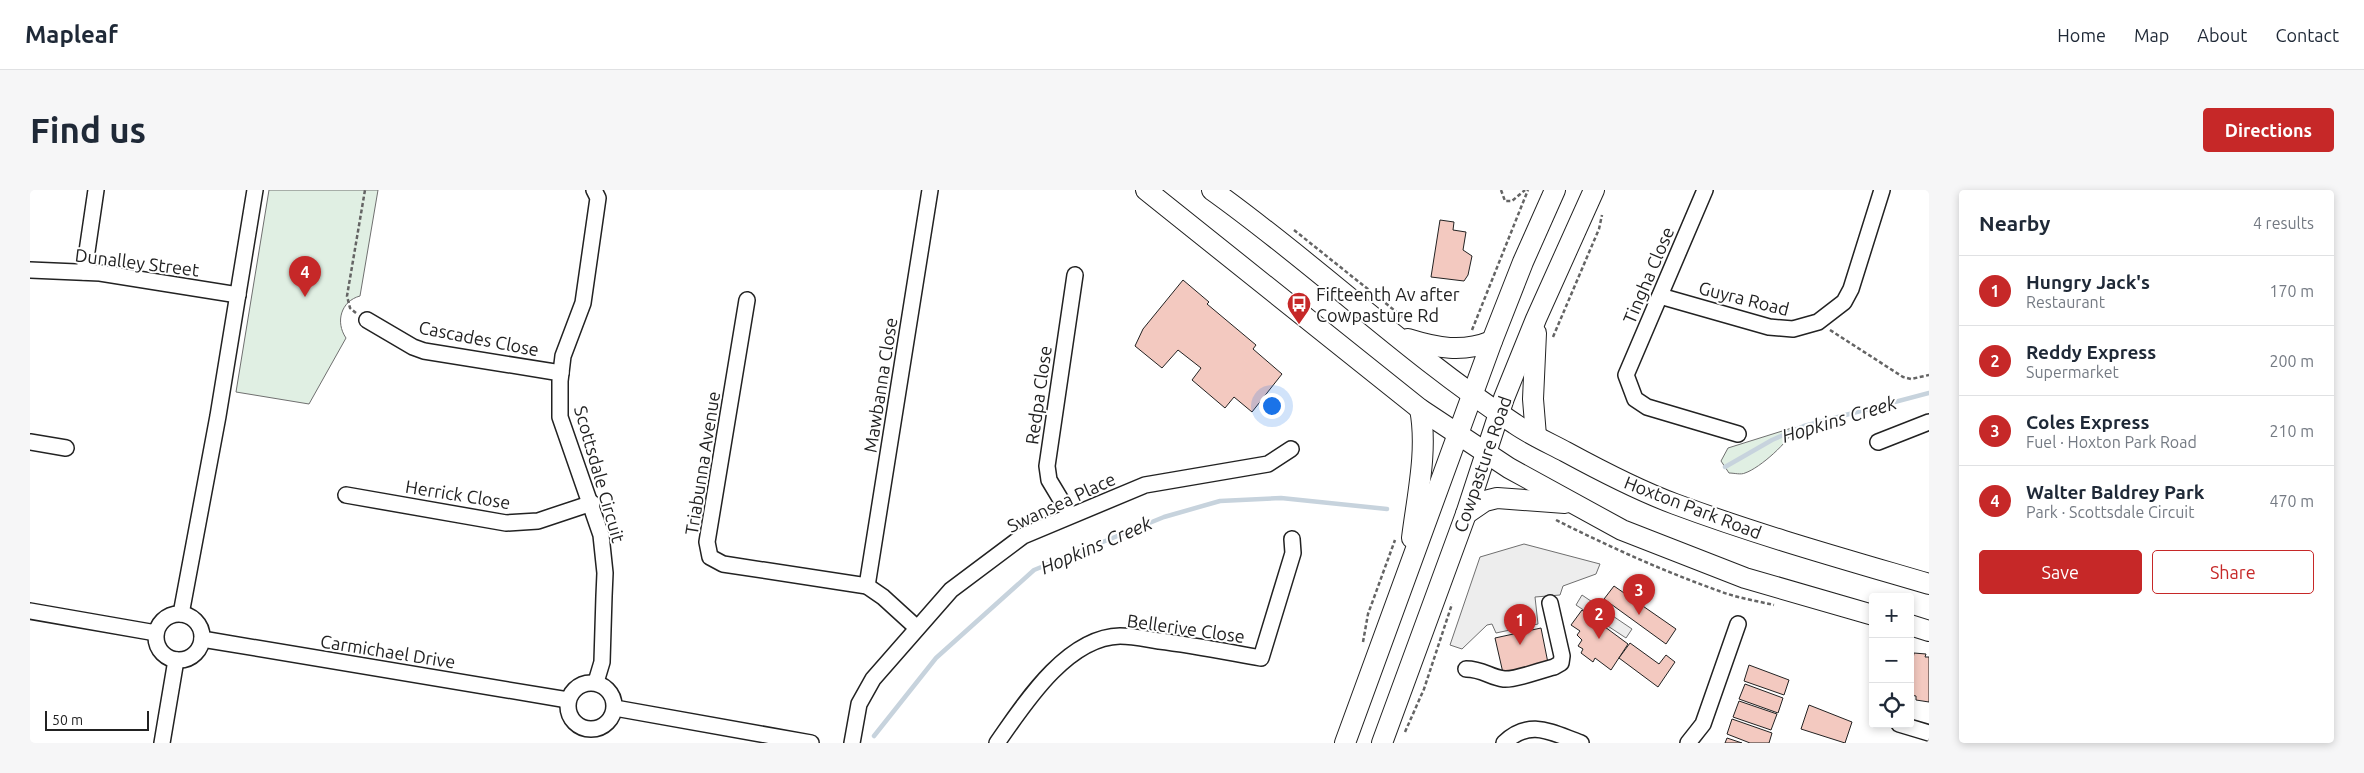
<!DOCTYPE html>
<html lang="en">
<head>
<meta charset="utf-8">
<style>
  :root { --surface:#fff; --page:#f6f6f7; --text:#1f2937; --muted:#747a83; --line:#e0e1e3; --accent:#c62828 }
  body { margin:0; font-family:Ubuntu,sans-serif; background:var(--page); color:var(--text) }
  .controls { position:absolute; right:15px; bottom:15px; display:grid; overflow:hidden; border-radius:5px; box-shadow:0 2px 8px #0003 }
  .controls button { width:45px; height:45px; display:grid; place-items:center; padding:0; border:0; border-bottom:1px solid var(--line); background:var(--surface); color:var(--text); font:25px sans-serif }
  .scale { position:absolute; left:15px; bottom:12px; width:104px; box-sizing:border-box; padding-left:5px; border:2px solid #222; border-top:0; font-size:14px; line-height:18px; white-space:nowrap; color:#222; -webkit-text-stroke:4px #fff; paint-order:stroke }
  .you { position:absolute; left:1241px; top:215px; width:18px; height:18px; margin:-12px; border:4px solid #fff; border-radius:50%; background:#1a73e8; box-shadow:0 0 0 8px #1a73e833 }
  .badge { display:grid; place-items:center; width:32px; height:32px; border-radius:50%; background:var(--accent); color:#fff; font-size:16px; font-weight:700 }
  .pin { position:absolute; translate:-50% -41px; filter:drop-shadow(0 1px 2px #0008) }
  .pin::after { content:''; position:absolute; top:26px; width:18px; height:15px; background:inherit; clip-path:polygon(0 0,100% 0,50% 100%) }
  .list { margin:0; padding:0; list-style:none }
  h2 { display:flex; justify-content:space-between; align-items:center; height:65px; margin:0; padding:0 20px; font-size:21px }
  h2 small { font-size:16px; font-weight:400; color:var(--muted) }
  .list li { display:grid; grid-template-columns:32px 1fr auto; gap:15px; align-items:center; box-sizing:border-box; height:70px; padding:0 20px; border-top:1px solid var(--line) }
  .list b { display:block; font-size:19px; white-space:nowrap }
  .list p { margin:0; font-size:16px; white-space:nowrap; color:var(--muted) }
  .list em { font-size:16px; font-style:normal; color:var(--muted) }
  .actions { display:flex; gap:10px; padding:15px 20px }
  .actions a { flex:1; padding:11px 0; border:1px solid var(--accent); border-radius:5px; text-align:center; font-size:18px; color:var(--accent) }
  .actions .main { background:var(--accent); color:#fff }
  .icon { flex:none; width:28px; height:28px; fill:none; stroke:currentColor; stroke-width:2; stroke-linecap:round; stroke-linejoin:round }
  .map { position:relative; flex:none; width:1899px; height:553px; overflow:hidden; border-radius:5px }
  header { display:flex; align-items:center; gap:30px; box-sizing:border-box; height:70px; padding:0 25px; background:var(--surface); border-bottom:1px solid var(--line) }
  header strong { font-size:24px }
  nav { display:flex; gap:28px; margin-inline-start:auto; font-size:18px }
  .intro { display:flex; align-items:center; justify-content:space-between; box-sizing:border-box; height:120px; padding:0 30px }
  h1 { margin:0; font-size:35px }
  .button { padding:12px 22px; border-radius:5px; background:var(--accent); color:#fff; font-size:18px; font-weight:700 }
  main { display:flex; gap:30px; padding:0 30px }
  aside { flex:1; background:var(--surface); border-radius:5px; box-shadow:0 2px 8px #0003 }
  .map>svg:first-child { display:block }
  .green { fill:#e0efe3; stroke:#6f6f6f }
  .parking { fill:#ededed; stroke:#6f6f6f }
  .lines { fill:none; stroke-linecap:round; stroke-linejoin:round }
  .stream { stroke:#c7d3dd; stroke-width:4.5 }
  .building { fill:#f3c9c0; stroke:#222 }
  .minor-casing { stroke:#222; stroke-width:18 }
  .major-casing { stroke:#222; stroke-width:22 }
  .path { stroke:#646464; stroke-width:2.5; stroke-dasharray:4 2.5; stroke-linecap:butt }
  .minor { stroke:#fff; stroke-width:15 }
  .major { stroke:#fff; stroke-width:20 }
  .labels { text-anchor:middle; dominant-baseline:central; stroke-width:4; stroke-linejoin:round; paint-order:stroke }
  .street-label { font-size:18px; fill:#222; stroke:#fff }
  .poi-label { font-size:18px; fill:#222; stroke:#fff; text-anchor:start }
  .water-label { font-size:19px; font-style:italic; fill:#222; stroke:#fff }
</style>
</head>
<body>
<header>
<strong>Mapleaf</strong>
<nav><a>Home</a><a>Map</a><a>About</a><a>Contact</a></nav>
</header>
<div class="intro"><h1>Find us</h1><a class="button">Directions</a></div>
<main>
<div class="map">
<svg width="1899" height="553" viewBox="0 0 1899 553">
  <rect width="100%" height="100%" fill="#fff"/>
  <g class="green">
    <path d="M 239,0 L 348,0 L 330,106 C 311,111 305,132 316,148 L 279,214 L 206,202 Z"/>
    <path d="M 1765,237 C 1760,251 1730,278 1715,283 C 1711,285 1704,283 1699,283 L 1691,271 L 1698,258 Z"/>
  </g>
  <g class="parking">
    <polygon points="1494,354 1570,374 1566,384 1533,396 1530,405 1505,407 1508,434 1466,443 1462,434 1457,435 1432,459 1420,455 1450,367"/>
    <polygon points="1552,405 1602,439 1596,448 1546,415"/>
  </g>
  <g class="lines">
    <g class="stream">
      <polyline points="1695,277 1742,250 1774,236 1899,203"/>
      <polyline points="844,546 906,468 1004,380 1134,327 1190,311 1251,308 1357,319"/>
    </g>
  </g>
  <g class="building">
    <polygon points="1410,30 1424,32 1423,40 1436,42 1433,60 1442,66 1438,85 1434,91 1401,87"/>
    <polygon points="1153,90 1179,112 1177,114 1226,155 1223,159 1252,184 1222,222 1204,207 1195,218 1162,190 1171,178 1148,160 1132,178 1105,156 1113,139"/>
    <polygon points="1584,396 1646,439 1636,454 1574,409"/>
    <polygon points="1552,420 1598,454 1581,480 1565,468 1563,472 1551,463 1553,459 1548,456 1552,450 1547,445 1550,441 1541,435"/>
    <polygon points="1511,438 1518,473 1473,483 1465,448"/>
    <polygon points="1600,453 1629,474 1636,465 1645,472 1628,497 1589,468"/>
    <polygon points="1884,463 1896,464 1895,467 1899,467 1899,512 1886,510 1886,506 1880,505 1880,488"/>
    <polygon points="1719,475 1759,490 1754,505 1714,491"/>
    <polygon points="1715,494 1753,508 1748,523 1709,509"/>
    <polygon points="1709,511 1747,524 1741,540 1703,527"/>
    <polygon points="1779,515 1822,532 1815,553 1771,539"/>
    <polygon points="1702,529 1742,543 1739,553 1720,553 1697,544"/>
    <polygon points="1697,548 1712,553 1695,553"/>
  </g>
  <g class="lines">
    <defs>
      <g id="minor">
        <polyline points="564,0 568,8 553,113 533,166 530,191 530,227 571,345 575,383 574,406 572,472 566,492"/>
        <polyline points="1675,0 1596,185 1605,209 1617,217 1708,244"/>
        <polyline points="0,80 70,83 208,105"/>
        <polyline points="54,82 66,0"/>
        <polyline points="1630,106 1739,137 1763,139 1788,132 1814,112 1821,99 1852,0"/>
        <polyline points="717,110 677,352 680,367 693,374 837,396 853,407 887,438"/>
        <polyline points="337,130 383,157 394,161 531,183"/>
        <polyline points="0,252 36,258"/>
        <polyline points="1848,252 1899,232"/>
        <polyline points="316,305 476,333 508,331 562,313"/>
        <polyline points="1040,325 1019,290 1017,276 1045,85"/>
        <polyline points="837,396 900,0"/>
        <polyline points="0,421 126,443"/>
        <circle cx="149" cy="447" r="23"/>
        <polyline points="151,424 188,226 225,0"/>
        <polyline points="172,449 538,510"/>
        <path d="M 1436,479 C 1453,479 1459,487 1474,489 C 1486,490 1511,480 1524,477 L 1531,473 L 1532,466 L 1520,413"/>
        <circle cx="561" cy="516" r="23"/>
        <polyline points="585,518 781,553"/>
        <polyline points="1869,534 1899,543"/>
        <polyline points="132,553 146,470"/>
        <polyline points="822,553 829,514 843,489 921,400 993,346 1115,295 1238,274 1261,259"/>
        <path d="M 967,553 C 994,514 1037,447 1090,446 C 1103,446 1116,449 1129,451 C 1163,455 1197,462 1231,468 L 1263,363 L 1262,349"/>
        <path d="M 1474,553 C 1500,528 1522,543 1551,553"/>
        <polyline points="1658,553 1673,534 1708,434"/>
      </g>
      <g id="major">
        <polyline points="1116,0 1390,219 1479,278 1592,340 1715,388 1843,425"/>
        <path d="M 1182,0 C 1286,74 1378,164 1485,234 C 1501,245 1519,253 1536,262 C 1571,281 1607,300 1645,314 C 1728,345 1814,369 1899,394"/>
        <polyline points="1506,143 1503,209 1506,246"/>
        <path d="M 1378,149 C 1407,158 1432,163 1462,151"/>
        <polyline points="1436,324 1455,311 1467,308 1535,313"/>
        <path d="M 1382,348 C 1387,307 1398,260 1390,219"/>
        <polyline points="1880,435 1899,441"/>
        <polyline points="1315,553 1462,151 1493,72 1525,0"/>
        <polyline points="1352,553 1436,324 1474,208 1506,129 1564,0"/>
      </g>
    </defs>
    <use href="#minor" class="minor-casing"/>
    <use href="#major" class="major-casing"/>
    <g class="path">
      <polyline points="1471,0 1475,11 1482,11 1495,0"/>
      <polyline points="1264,40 1379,132"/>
      <polyline points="326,123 320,118 317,106 335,0"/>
      <polyline points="1442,140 1498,0"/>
      <polyline points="1800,140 1873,187 1881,189 1899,185"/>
      <polyline points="1523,147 1569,39 1572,25"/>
      <path d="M 1526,330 C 1580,357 1635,382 1692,402 C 1708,408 1727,411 1744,415"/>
      <polyline points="1333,452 1338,424 1365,350"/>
      <polyline points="1375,542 1394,499 1422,414"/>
    </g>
    <use href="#minor" class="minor"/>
    <use href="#major" class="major"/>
  </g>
  <defs>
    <symbol id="bus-pin" viewBox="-11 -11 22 30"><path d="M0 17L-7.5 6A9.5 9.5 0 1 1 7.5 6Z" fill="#c62828" stroke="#fff"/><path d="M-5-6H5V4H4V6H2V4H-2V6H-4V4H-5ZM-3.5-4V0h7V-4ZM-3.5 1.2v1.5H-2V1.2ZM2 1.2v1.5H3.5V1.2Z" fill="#fff"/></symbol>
  </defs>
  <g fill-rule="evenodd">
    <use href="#bus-pin" x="1255" y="100" width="28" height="38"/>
  </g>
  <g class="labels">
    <g class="street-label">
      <text transform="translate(107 72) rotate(7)">Dunalley Street</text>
      <text transform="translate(1618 85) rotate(-67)">Tingha Close</text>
      <text transform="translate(1714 108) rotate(14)">Guyra Road</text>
      <text transform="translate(449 148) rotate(11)">Cascades Close</text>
      <text transform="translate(850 195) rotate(-81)">Mawbanna Close</text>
      <text transform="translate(1008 205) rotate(-82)">Redpa Close</text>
      <text transform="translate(672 273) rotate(-81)">Triabunna Avenue</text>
      <text transform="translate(1452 274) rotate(-71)">Cowpasture Road</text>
      <text transform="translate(570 284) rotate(74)">Scottsdale Circuit</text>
      <text transform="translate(428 304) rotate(9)">Herrick Close</text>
      <text transform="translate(1031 312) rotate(-25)">Swansea Place</text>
      <text transform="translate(1663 317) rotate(21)">Hoxton Park Road</text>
      <text transform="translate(1156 438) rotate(8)">Bellerive Close</text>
      <text transform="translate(358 461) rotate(9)">Carmichael Drive</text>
    </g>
    <g class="poi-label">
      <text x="1286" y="104">Fifteenth Av after<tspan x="1286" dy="21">Cowpasture Rd</tspan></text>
    </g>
    <g class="water-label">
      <text transform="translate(1809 229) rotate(-17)">Hopkins Creek</text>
      <text transform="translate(1066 355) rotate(-23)">Hopkins Creek</text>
    </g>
  </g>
</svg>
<div class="controls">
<button>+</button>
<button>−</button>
<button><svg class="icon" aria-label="locate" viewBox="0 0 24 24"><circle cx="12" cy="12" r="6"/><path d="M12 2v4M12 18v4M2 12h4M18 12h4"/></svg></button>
</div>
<div class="scale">50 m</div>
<div class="you"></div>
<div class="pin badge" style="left:1490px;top:455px">1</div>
<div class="pin badge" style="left:1569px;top:449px">2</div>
<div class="pin badge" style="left:1609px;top:425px">3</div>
<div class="pin badge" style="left:275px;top:107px">4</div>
</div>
<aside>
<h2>Nearby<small>4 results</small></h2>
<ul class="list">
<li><span class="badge">1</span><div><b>Hungry Jack's</b><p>Restaurant</p></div><em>170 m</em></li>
<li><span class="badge">2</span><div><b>Reddy Express</b><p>Supermarket</p></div><em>200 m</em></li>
<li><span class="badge">3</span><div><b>Coles Express</b><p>Fuel · Hoxton Park Road</p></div><em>210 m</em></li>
<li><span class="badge">4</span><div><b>Walter Baldrey Park</b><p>Park · Scottsdale Circuit</p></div><em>470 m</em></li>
</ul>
<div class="actions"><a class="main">Save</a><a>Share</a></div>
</aside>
</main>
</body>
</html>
